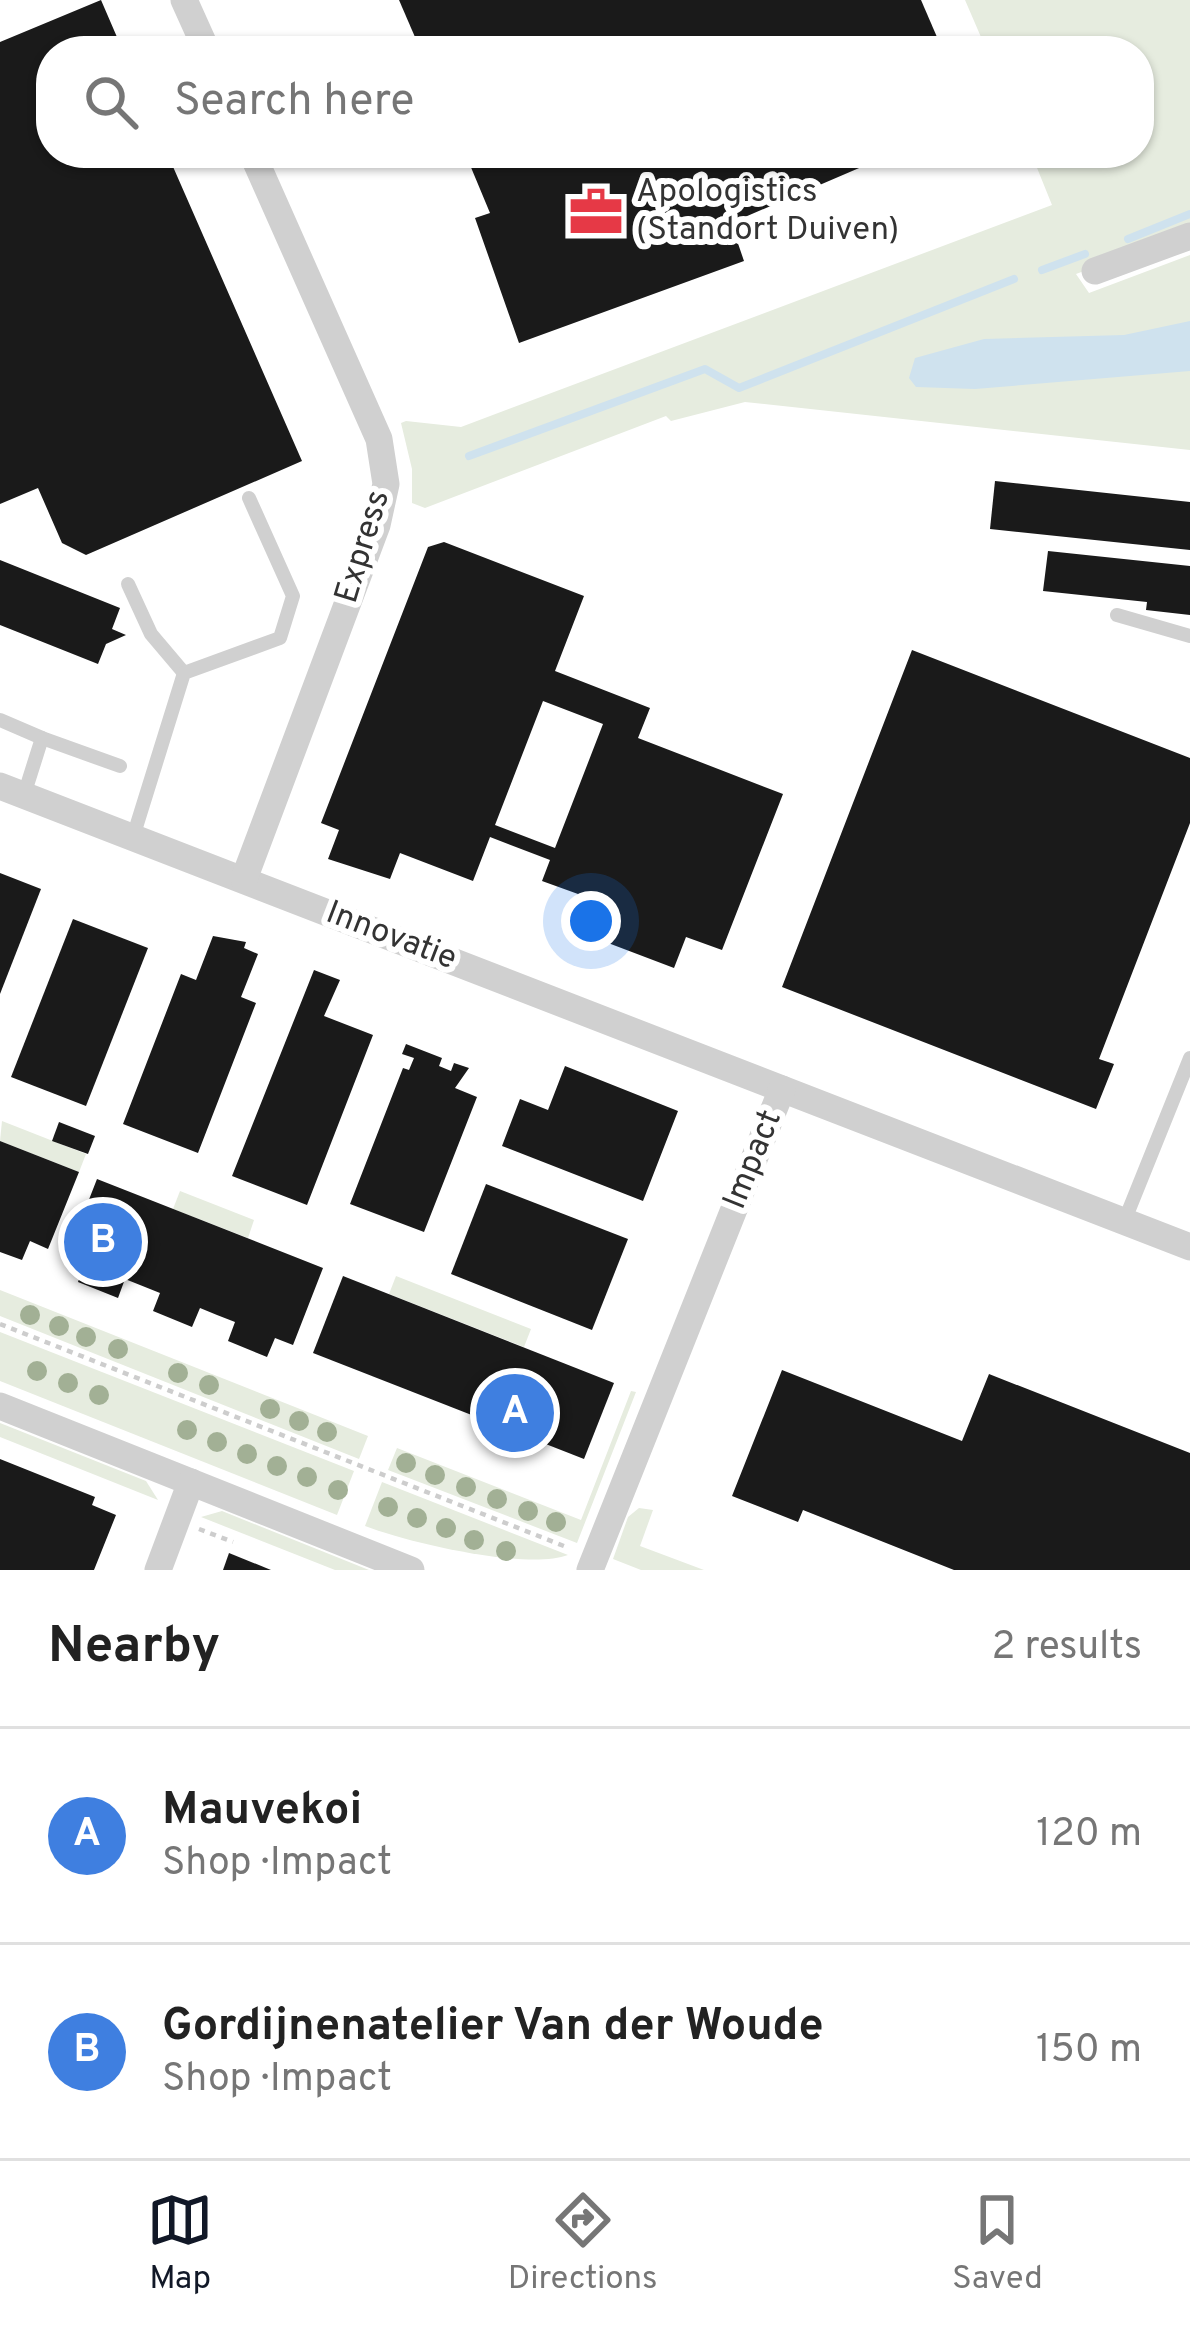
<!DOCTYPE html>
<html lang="en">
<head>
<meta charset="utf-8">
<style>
  :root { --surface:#fff; --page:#f2f2f2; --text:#222; --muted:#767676; --line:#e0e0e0; --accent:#111827 }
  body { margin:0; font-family:Overpass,sans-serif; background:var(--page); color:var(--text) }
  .you { position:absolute; left:591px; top:921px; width:42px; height:42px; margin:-30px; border:9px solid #fff; border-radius:50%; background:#1a73e8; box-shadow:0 0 0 18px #1a73e833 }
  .badge { display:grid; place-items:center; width:78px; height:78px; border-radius:50%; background:var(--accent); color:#fff; font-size:39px; font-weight:700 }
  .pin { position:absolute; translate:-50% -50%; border:6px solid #fff; box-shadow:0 3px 12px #0006 }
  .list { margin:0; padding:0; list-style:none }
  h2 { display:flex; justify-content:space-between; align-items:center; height:156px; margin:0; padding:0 48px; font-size:51px }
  h2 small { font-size:39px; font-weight:400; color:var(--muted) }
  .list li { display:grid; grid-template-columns:78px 1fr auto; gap:36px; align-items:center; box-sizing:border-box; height:216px; padding:0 48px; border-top:3px solid var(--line) }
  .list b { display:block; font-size:45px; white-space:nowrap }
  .list p { margin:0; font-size:39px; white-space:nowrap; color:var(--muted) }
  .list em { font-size:39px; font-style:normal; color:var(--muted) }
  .icon { flex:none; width:66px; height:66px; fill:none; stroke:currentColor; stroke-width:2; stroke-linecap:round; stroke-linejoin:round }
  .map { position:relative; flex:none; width:1190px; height:1570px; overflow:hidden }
  .search { position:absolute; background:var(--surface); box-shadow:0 3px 9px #0004; left:36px; right:36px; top:36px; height:132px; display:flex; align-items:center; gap:30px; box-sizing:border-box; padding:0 42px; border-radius:48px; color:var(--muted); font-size:45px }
  .sheet { height:588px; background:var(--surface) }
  nav { display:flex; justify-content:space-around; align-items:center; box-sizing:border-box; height:168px; border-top:3px solid var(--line); background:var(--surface); font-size:33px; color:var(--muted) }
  nav a { display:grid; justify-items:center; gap:6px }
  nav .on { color:var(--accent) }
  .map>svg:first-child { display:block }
  .green { fill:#e6ecdf }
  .water { fill:#cfe2ee }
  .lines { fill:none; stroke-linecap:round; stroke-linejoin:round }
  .stream { stroke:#cfe2ee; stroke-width:8 }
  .building { fill:#1a1a1a; fill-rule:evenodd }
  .path { stroke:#cdcdcd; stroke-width:4.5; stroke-dasharray:6 6; stroke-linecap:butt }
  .service { stroke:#d0d0d0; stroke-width:14 }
  .minor { stroke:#d0d0d0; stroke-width:27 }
  .tree { fill:#a2b095 }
  .labels { text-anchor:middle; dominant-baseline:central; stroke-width:12; stroke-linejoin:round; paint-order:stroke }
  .poi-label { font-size:33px; fill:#333; stroke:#fff; text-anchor:start }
  .street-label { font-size:33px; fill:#333; stroke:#fff }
</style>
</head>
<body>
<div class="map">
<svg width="1190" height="1570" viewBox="0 0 1190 1570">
  <rect width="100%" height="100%" fill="#fff"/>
  <g class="green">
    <polygon points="965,0 1190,0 1190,232 1076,274 1089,293 1190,255 1190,450 745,402 671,421 666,416 425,508 412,503 412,469 401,423 406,421 461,427 1052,205 1031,153 1139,153 1139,51 987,51"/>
    <polygon points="2,1121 86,1154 79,1172 0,1141"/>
    <polygon points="180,1191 254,1220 248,1238 173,1209"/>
    <polygon points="396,1276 531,1329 524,1347 389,1294"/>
    <polygon points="0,1290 368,1436 359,1459 0,1316"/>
    <polygon points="0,1332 354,1471 337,1515 0,1381"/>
    <polygon points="631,1391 636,1392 577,1543 388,1470 397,1448 581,1520"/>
    <polygon points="0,1423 146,1481 158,1500 0,1437"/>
    <path d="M 382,1482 L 568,1555 C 528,1570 412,1544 365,1526 Z"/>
    <polygon points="639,1508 653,1510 640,1546 704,1570 641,1570 613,1559 628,1517"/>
    <polygon points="222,1511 369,1570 335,1570 201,1517"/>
  </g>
  <polygon class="water" points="1190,321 1190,371 975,389 916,387 909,378 915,358 984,339 1124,335"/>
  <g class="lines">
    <g class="stream">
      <polyline points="1128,239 1190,214"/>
      <polyline points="1042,270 1085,254"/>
      <polyline points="469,456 705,369 739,388 1014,279"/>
    </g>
  </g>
  <g class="building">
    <polygon points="101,0 123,51 51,51 51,153 167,153 302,461 86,555 62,543 38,488 0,504 0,42"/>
    <polygon points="399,0 921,0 943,51 421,51"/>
    <polygon points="465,153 894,153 731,223 744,261 519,343 475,218 490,213"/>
    <polygon points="995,481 1190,502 1190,550 990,529"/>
    <path d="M 444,542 L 584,596 L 555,671 L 650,708 L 638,738 L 783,794 L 722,950 L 686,937 L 674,968 L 566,927 L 578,894 L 542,881 L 550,860 L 490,837 L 473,881 L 400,853 L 390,879 L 328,859 L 339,830 L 321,823 L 428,547 ZM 543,701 L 603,724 L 555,848 L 495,825 Z"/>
    <polygon points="1048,551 1190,566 1190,615 1146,610 1147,602 1043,591"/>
    <polygon points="0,560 120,608 112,629 126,635 106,644 98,664 0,625"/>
    <polygon points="912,650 1190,758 1190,823 1099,1059 1114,1064 1096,1109 782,987"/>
    <polygon points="0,873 41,889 0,994"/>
    <polygon points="73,919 148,948 86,1106 11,1077"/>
    <polygon points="213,936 246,942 244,948 258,954 241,997 256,1003 198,1153 123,1124 181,974 196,980"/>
    <polygon points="314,970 340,980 324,1016 373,1035 307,1205 232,1176"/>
    <polygon points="406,1044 442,1058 439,1066 451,1071 454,1063 469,1068 455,1088 477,1097 424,1232 350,1204 403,1068 409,1070 414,1058 402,1054"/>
    <polygon points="565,1066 678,1111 643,1201 502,1146 520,1099 548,1110"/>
    <polygon points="59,1122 95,1136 88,1154 52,1141"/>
    <polygon points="0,1141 79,1172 48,1249 30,1241 22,1260 0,1252"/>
    <polygon points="97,1179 323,1268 293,1345 275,1338 267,1357 228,1341 235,1322 217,1315 200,1308 192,1327 153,1311 160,1293 125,1279 118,1298 78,1282 85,1263 67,1256"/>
    <polygon points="486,1184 628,1239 592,1330 451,1274"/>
    <polygon points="343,1276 614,1383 584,1459 313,1353"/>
    <polygon points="782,1370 962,1441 989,1374 1190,1453 1190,1570 954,1570 803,1510 798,1522 732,1496"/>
    <polygon points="0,1459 95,1497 92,1505 116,1515 94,1570 0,1570"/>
    <polygon points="229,1553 271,1570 223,1570"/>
  </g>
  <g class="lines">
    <g class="path">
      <polyline points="0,1324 569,1548"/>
      <polyline points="199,1529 233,1542"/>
    </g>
    <g class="service">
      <polyline points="128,584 151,634 184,673"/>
      <polyline points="1117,615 1190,636"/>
      <polyline points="0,720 42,738 24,795"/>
      <polyline points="42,738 120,766"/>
      <polyline points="133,837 184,673 280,638 293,596 249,498"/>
      <polyline points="1124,1222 1190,1058"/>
    </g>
    <g class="minor">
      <polyline points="184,0 207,51"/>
      <polyline points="1095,271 1190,236"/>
      <polyline points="0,786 1190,1247"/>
      <polyline points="244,879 377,525 386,484 379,439 252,153"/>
      <polyline points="0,1406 411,1570"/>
      <polyline points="158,1570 191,1482"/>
      <polyline points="590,1570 782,1089"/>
    </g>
  </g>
  <g class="tree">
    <circle cx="30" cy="1315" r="10"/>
    <circle cx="59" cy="1326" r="10"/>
    <circle cx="86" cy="1337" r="10"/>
    <circle cx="118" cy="1349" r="10"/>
    <circle cx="37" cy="1371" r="10"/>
    <circle cx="178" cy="1373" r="10"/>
    <circle cx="68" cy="1383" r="10"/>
    <circle cx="209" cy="1385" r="10"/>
    <circle cx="99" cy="1395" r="10"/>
    <circle cx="270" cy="1409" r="10"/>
    <circle cx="299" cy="1421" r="10"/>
    <circle cx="187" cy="1430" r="10"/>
    <circle cx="327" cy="1432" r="10"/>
    <circle cx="217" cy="1442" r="10"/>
    <circle cx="247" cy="1454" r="10"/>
    <circle cx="406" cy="1463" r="10"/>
    <circle cx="277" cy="1466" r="10"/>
    <circle cx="435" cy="1475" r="10"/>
    <circle cx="307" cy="1477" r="10"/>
    <circle cx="466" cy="1487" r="10"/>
    <circle cx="338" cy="1490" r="10"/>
    <circle cx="497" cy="1499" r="10"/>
    <circle cx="388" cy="1507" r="10"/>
    <circle cx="528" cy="1511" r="10"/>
    <circle cx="417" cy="1518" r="10"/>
    <circle cx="556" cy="1522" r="10"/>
    <circle cx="446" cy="1528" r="10"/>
    <circle cx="474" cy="1540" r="10"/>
    <circle cx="506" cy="1551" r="10"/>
  </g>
  <defs>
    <symbol id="office-bare" viewBox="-9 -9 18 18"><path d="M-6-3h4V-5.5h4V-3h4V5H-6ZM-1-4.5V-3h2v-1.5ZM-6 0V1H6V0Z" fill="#e63946" stroke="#fff" stroke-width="2.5" paint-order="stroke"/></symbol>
  </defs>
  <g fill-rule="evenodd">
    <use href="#office-bare" x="558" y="174" width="76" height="76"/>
  </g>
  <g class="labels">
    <g class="poi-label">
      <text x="636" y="193">Apologistics<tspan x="636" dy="38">(Standort Duiven)</tspan></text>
    </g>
    <g class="street-label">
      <text transform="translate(364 547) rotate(-73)">Express</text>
      <text transform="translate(391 937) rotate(21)">Innovatie</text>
      <text transform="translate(754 1160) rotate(-68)">Impact</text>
    </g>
  </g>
</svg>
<div class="you"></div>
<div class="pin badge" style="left:515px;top:1413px;background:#3f7fe0">A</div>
<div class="pin badge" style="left:103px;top:1242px;background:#3f7fe0">B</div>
<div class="search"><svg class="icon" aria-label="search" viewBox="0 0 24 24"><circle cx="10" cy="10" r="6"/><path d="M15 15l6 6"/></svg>Search here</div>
</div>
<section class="sheet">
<h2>Nearby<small>2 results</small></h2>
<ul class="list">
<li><span class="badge" style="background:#3f7fe0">A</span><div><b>Mauvekoi</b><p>Shop · Impact</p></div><em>120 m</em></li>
<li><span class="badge" style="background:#3f7fe0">B</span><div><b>Gordijnenatelier Van der Woude</b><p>Shop · Impact</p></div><em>150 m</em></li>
</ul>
</section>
<nav>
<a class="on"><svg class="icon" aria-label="map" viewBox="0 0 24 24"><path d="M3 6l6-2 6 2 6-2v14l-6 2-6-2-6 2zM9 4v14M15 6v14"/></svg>Map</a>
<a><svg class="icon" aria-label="directions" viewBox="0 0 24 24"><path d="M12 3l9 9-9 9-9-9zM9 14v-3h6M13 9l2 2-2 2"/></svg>Directions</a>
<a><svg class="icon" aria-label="saved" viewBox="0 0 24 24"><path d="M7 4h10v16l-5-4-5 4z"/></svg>Saved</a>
</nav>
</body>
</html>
